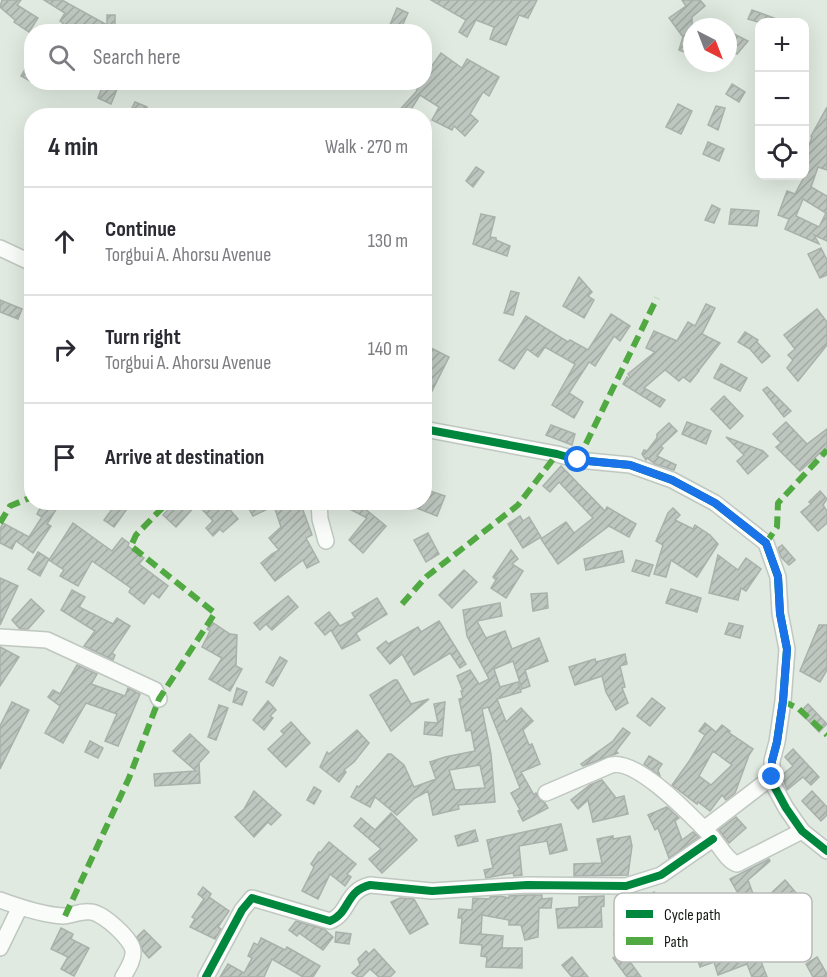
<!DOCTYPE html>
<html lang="en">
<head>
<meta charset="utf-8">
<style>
  :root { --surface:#fff; --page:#f7f7f7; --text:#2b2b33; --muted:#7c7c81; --line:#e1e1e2 }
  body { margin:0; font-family:"Sofia Sans Condensed",sans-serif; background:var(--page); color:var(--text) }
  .controls { position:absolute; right:18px; top:18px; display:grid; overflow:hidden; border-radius:12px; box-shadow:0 6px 24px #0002 }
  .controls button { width:54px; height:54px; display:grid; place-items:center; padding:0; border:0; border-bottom:2px solid var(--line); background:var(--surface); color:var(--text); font:30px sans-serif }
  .compass { position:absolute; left:683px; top:18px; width:54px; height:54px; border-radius:50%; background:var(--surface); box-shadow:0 6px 24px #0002; rotate:138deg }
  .stop { position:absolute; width:18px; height:18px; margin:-14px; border:4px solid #1a73e8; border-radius:50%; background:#fff }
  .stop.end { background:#1a73e8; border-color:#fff; box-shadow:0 2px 6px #0008 }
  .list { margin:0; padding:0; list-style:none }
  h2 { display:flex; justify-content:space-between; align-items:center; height:78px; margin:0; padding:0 24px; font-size:26px }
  h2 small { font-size:20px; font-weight:400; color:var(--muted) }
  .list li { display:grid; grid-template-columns:39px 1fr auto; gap:18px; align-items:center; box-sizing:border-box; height:108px; padding:0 24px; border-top:2px solid var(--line) }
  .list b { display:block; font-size:22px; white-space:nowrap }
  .list p { margin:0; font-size:20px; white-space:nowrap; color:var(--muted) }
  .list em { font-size:20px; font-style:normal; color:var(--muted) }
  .icon { flex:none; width:33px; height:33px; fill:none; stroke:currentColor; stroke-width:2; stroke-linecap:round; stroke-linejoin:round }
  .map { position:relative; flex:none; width:827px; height:977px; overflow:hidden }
  .search { position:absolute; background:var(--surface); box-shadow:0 6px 24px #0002; left:24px; top:24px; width:408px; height:66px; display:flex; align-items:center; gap:15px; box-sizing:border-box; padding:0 21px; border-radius:24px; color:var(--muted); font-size:22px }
  .panel { position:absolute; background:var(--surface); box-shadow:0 6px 24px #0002; left:24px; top:108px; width:408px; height:402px; border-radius:24px }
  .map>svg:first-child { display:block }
  .building { fill:url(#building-hatch); stroke:#a9b1aa; stroke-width:1.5; fill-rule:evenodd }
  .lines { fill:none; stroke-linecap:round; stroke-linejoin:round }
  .minor-casing { stroke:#bfc7c0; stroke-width:18 }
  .minor { stroke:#fafcfa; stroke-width:15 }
  .quiet { stroke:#51a942; stroke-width:6; stroke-dasharray:12 6; stroke-linecap:butt }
  .cycleway-casing { stroke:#fff; stroke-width:11 }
  .cycleway { stroke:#00873e; stroke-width:8 }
  .route { stroke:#1a73e8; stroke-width:8 }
  .key { fill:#fff; stroke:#b8bab8; stroke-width:1.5 }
  .key-label { font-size:16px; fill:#121913 }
</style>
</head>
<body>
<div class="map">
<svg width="827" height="977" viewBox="0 0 827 977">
  <defs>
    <pattern id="building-hatch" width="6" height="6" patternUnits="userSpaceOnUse" patternTransform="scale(1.5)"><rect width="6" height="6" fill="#bec7bf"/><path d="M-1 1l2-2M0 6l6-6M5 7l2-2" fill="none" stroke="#a2aaa3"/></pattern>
  </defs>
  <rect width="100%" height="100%" fill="#e0eae0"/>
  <g class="building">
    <polygon points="2,0 21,0 17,5 38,18 29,32 14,22 15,20 0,7"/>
    <polygon points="44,0 62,0 107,25 107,15 115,15 115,31 59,32 63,23 60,21 65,13"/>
    <polygon points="431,0 537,0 528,18 519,15 506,45 490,39 494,27 476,20 467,37 459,32 466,20"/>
    <polygon points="682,0 700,0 705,6 692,17 692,55 679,50 683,37 669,18 686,6"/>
    <polygon points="397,8 408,13 400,31 389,27"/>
    <polygon points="752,10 782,21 782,22 758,22 748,19"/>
    <polygon points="728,31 748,41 737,54 728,49"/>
    <polygon points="441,53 462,68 467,59 499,77 489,96 483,92 470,114 478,121 465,136 454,126 452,130 432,120 439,107 420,95 407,116 394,116 416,92 420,82 424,82 424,77"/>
    <polygon points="32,58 32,82 21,76"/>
    <polygon points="104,82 120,82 111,104 98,98"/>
    <polygon points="732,84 745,92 739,102 726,94"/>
    <polygon points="135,102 147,107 143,116 128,116"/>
    <polygon points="678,104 692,111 681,134 666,127"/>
    <polygon points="716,106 725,108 718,130 708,125"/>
    <path d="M 827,107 L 827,170 L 818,167 L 811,187 L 827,196 L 827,241 L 814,235 L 819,244 L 785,229 L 789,219 L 778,215 L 787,191 L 795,194 L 804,177 L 804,159 L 812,137 L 811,136 ZM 803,199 L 826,213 L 819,227 L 796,216 Z"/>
    <polygon points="708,142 724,149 719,161 703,154"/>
    <polygon points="476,167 484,172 473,187 466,181"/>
    <polygon points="712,205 720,209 714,223 705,220"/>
    <polygon points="731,209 759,211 757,226 729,224"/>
    <polygon points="481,214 495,217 490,237 496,238 496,240 510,246 507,256 473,244"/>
    <polygon points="821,248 827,260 827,275 820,278 808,254"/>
    <polygon points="579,277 592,292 588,296 594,300 584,318 563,306"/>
    <polygon points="511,291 519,293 513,315 504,313"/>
    <polygon points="0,300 22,309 18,319 0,312"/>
    <polygon points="706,304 715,308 702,334 720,343 699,370 697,369 699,371 690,382 683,377 679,381 665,370 644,388 665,400 660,407 623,384 627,377 629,379 630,377 628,374 655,352 646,348 654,331 677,341 688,322 695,326"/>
    <polygon points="817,309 827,322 827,345 798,381 787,368 793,360 788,355 795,349 784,335"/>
    <polygon points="611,314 630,326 620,341 614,336 595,366 589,362 569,393 583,402 574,418 552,405 575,364 545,347 538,357 527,349 514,369 499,360 526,316 568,342 570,340 588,350"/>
    <polygon points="745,332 758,340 757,342 770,356 762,363 750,349 738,342"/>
    <polygon points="431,348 449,357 424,407 424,363"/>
    <polygon points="721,364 747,378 740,391 714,378"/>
    <polygon points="767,387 791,411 784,417 763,390"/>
    <polygon points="724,396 743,416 730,429 711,409"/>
    <polygon points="687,422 711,431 706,444 682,434"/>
    <polygon points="786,422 807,444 827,429 827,451 822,456 820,453 800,471 776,447 781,443 773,434"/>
    <polygon points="669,423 677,431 661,446 663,448 657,456 676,465 674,470 655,464 647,458 646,460 642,454 644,450 647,451 657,438 657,434"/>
    <polygon points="551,425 575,434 572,445 546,435"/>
    <polygon points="726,437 763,451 768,456 748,474 737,461 744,455"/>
    <polygon points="561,466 605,511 607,507 636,524 629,537 609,526 558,564 541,539 566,522 574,533 593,518 559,482 550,492 543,486"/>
    <polygon points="424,489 445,496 437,516 404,503 424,502"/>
    <polygon points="820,491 827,499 823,505 827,511 827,523 818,531 801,512 811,504 809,502"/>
    <polygon points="125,502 132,502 114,527 104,520 113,508 115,509"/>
    <polygon points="175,502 223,502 238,519 223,532 220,529 213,536 206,528 213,521 197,504 176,527 163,515"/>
    <polygon points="261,502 300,502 312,535 306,538 319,562 307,568 303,560 275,581 261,563 271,555 274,557 272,554 279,550 269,538 281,527 274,506 253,516 249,509"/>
    <polygon points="336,502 367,502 364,508 386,526 363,553 349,540 367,518"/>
    <polygon points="43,503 49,507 51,504 57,508 47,524 51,526 33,553 16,541 12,549 0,543 0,529 3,523 29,537 42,517 37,514"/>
    <polygon points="673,508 680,515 675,520 693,529 695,525 710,535 718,544 697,577 671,560 666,577 654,574 663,545 656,541 668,513"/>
    <polygon points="520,516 523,521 529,517 541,537 523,548 508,524"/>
    <polygon points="73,523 112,551 122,538 129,543 128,546 144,558 139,564 168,586 159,598 152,593 144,604 129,592 131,588 92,561 78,586 60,576 64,570 49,560"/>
    <polygon points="428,533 439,554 426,562 414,540"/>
    <polygon points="782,545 795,560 789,565 781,557 778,548"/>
    <polygon points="511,550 518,559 512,564 523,571 506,598 491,588 498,577 495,579 493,577"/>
    <polygon points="622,551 624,562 586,570 584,559"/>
    <polygon points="38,552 49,559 40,576 28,569"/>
    <polygon points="718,555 738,570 746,558 761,569 746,591 741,588 738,600 709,593"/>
    <polygon points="636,560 653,565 649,576 632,571"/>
    <polygon points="464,570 477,582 452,608 439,595"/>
    <polygon points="0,578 18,586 0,625"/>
    <polygon points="671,589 701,598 697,612 666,603"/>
    <polygon points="72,590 85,597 79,607 113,624 117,618 130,626 112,653 115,655 113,660 84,646 95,631 61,610"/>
    <polygon points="547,593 548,608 533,611 531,594"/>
    <polygon points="288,596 298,607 272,630 266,624 260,630 254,623"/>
    <polygon points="377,598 387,614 356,633 360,640 342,649 331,630 325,635 315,623 329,612 340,626 355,618 352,613"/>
    <polygon points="31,599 44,611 28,629 20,629 12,620"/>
    <path d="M 500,603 L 502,616 L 477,621 L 486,638 L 505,631 L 512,649 L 539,638 L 548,661 L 525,670 L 530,686 L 522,689 L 513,661 L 494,669 L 500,687 L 518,682 L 521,692 L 497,699 L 506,722 L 521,708 L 533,721 L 523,730 L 529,745 L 532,744 L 540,764 L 521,772 L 534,795 L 536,793 L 540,800 L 545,803 L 548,808 L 523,821 L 518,811 L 520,810 L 511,793 L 520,788 L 488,707 L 482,709 L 491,754 L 495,802 L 458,805 L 459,809 L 433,815 L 428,791 L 415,798 L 397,815 L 375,797 L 370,807 L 351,797 L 357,786 L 359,787 L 388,754 L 391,754 L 404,765 L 414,787 L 436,779 L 430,762 L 445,757 L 475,751 L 471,730 L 466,731 L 459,699 L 463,698 L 461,691 L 463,691 L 457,676 L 470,670 L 479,684 L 489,679 L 467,636 L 463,610 ZM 480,765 L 485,788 L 455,790 L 449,770 Z"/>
    <polygon points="439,621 466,664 460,668 450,653 414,675 402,654 390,664 377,648 386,641 388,644 418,627 421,632"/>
    <polygon points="212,622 230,634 237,635 236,666 242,669 230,691 209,679 222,658 202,647 210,631 207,629"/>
    <polygon points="729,623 743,626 740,638 725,634"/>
    <polygon points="819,625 827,625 827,670 820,682 800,671"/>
    <polygon points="0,647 19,657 0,686"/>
    <polygon points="625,654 627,664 620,666 625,687 622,688 628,703 616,710 606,692 602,676 575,685 569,667 595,659 596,662"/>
    <polygon points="280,657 287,661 273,686 266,682"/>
    <polygon points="77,665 97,674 91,684 125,696 128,688 140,694 118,746 105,741 117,714 86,703 63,743 45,733 60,706 48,697 53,690 60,694"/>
    <polygon points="394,680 397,680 411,704 429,699 391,731 370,695"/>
    <polygon points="237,688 247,692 242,705 233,702"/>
    <polygon points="652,698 665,708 650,726 637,716"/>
    <polygon points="268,701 276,710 270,716 273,718 264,730 253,720"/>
    <polygon points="12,702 29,710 0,769 0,726"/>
    <polygon points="445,702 442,736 424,734 425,722 438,723 434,704"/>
    <polygon points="808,704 827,724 819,732 800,712"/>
    <polygon points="219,705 228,708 216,740 208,737"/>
    <polygon points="291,722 310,743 286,767 268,749 284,734 281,731"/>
    <path d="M 705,723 L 716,732 L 722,725 L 730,731 L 728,732 L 753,749 L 749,755 L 735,793 L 726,800 L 722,795 L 710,811 L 698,802 L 697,804 L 672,785 L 690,760 L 705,735 L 699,731 ZM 713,751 L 732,765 L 711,785 L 699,776 Z"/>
    <polygon points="623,728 630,733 616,751 618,753 583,766 581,764 613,741"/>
    <polygon points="357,730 369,743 354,762 344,770 346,772 339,782 320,767 327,752 329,754"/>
    <polygon points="190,734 209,752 199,763 200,783 155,786 154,774 196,771 173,751"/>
    <polygon points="90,741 103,748 98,758 85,752"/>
    <polygon points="793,749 819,777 811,785 803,777 787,790 782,775 793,766 785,757"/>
    <polygon points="649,756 662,764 658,770 660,776 644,764"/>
    <polygon points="602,780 616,798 624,796 628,814 593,822 588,800 578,809 571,800 590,785"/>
    <polygon points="314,787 321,791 314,804 307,800"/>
    <polygon points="254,791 281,815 271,825 268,822 254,837 235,817 244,809"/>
    <polygon points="812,791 827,807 827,815 821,821 802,801"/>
    <polygon points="667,807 679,818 675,821 682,840 693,832 699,837 669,858 658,828 655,830 648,815"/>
    <polygon points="391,813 417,840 382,873 369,859 381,849 354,826 361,818 375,830"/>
    <polygon points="736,817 746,828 729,843 719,830"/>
    <polygon points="561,824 567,850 550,854 547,841 519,846 522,875 514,876 513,873 486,878 484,870 493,868 487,840"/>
    <polygon points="475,830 478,841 458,846 455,836"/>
    <polygon points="613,836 613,839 630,836 632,846 628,875 574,876 574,864 602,863 597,839"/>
    <polygon points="329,842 356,864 347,874 351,877 345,886 330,874 318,899 302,891 314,867 311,864 319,852 320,853"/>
    <polygon points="769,859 770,861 748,880 756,902 740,910 734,897 739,895 730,879"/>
    <polygon points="785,880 802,900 784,916 767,897"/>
    <polygon points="203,887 211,894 209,897 229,911 218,927 221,929 215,939 190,927 195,919 192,917 204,899 198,894"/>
    <polygon points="654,892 676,925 688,915 700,929 702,928 707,938 731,929 741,956 757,951 767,977 752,977 747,964 718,975 714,962 700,967 692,942 690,943 685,933 665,949 658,940 661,938 637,903"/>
    <polygon points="527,895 542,895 542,899 552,898 551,908 539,908 538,937 525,940 521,925 509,925 509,920 482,915 481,934 503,936 502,948 522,948 522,968 486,967 487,957 481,956 482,945 460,943 462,918 458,918 459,909 472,910 473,898 490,899 490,897 500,896 509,898 509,896"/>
    <polygon points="604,896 604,906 601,907 602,927 558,928 556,909 579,907 579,897"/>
    <polygon points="400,898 414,899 428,924 410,934 391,902"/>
    <polygon points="296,921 324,929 333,937 323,950 299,933 297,936 289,930"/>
    <polygon points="61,928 73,934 71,939 89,948 74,976 61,969 68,957 51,949"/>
    <polygon points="634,928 639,942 641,941 645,949 628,959 641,977 627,977 613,958 619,954 614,933"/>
    <polygon points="144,930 161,947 149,958 143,951 137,937"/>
    <polygon points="336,932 351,934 349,944 335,942"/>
    <polygon points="261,938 285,950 287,947 320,966 313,977 303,977 272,959 264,977 220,977 228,964 244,973 252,958 248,956 254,943 258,945"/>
    <polygon points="374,949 395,972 390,977 379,977 370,969 362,977 358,977 352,973 360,965 358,959 366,951 369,954"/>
    <polygon points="572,957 588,977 572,977 562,965"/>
    <polygon points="817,957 827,974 827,977 813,977 806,964"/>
  </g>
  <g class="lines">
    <defs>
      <g id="minor">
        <polyline points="0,248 32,263"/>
        <polyline points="424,429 557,454 578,460 630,465 672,480 715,503 766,543 778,577 780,613 787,649 783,701 777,742 772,761 772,777 774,786 786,808 802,831 827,851"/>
        <polyline points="319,502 320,519 326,541"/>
        <polyline points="0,637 47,640 155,690 159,699"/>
        <path d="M 546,793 L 611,765 C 638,758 693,818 712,837 C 720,846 727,861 737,864 L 802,831"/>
        <polyline points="704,829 772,777"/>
        <path d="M 0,900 C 19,907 43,915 63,916 C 72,916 81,910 91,912 C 103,913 132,939 133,951 C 134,960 127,970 123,977"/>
        <polyline points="0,948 20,907"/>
        <path d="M 206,977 L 242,910 L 252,898 L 330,921 C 350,913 345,891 370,885 L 432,891 L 527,885 L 626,886 L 661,875 L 713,839"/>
      </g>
    </defs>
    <use href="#minor" class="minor-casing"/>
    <use href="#minor" class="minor"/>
    <g class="quiet">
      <polyline points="578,460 657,298"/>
      <polyline points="0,523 10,506 32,497"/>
      <polyline points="766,543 777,527 778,503 827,450"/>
      <polyline points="402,604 426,577 518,505 557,454"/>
      <polyline points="783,701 799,709 827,735"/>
      <polyline points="65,916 129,778 159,699 215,613 131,546 136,535 168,502"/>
    </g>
    <defs>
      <g id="cycleway">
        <polyline points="424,429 557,454 578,460 630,465 672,480 715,503 766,543 778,577 780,613 787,649 783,701 777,742 772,761 772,777 774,786 786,808 802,831 827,851"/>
        <path d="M 206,977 L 242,910 L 252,898 L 330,921 C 350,913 345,891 370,885 L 432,891 L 527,885 L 626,886 L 661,875 L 713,839"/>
      </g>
    </defs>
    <use href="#cycleway" class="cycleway-casing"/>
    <use href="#cycleway" class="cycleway"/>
  </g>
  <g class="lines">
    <polyline class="route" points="578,460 630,465 672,480 715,503 766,543 778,576 780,614 787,649 783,701 777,742 772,761 772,777"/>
  </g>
  <rect x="614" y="893" width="198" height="69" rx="9" class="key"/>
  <rect x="626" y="910" width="27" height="8" fill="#00873e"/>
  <rect x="626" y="937" width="27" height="8" fill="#51a942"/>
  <g class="key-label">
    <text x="664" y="920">Cycle path</text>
    <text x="664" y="947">Path</text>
  </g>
</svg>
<div class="controls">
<button>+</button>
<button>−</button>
<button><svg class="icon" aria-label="locate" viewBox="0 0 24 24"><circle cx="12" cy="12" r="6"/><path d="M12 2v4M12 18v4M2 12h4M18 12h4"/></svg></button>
</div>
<svg class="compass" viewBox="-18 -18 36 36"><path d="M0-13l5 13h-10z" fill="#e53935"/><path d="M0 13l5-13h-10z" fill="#7c7c81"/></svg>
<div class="stop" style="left:578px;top:460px"></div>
<div class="stop end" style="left:772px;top:777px"></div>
<div class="search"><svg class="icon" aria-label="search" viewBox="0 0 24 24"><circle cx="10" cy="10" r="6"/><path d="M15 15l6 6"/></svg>Search here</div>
<section class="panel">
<h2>4 min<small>Walk · 270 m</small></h2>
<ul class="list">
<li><svg class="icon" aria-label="ahead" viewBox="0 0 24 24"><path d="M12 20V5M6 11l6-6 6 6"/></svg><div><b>Continue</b><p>Torgbui A. Ahorsu Avenue</p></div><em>130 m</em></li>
<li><svg class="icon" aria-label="right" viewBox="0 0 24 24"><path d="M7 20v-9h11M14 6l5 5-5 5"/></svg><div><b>Turn right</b><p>Torgbui A. Ahorsu Avenue</p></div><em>140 m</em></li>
<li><svg class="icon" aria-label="arrive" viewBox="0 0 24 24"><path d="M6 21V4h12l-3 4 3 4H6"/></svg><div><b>Arrive at destination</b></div></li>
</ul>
</section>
</div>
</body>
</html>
